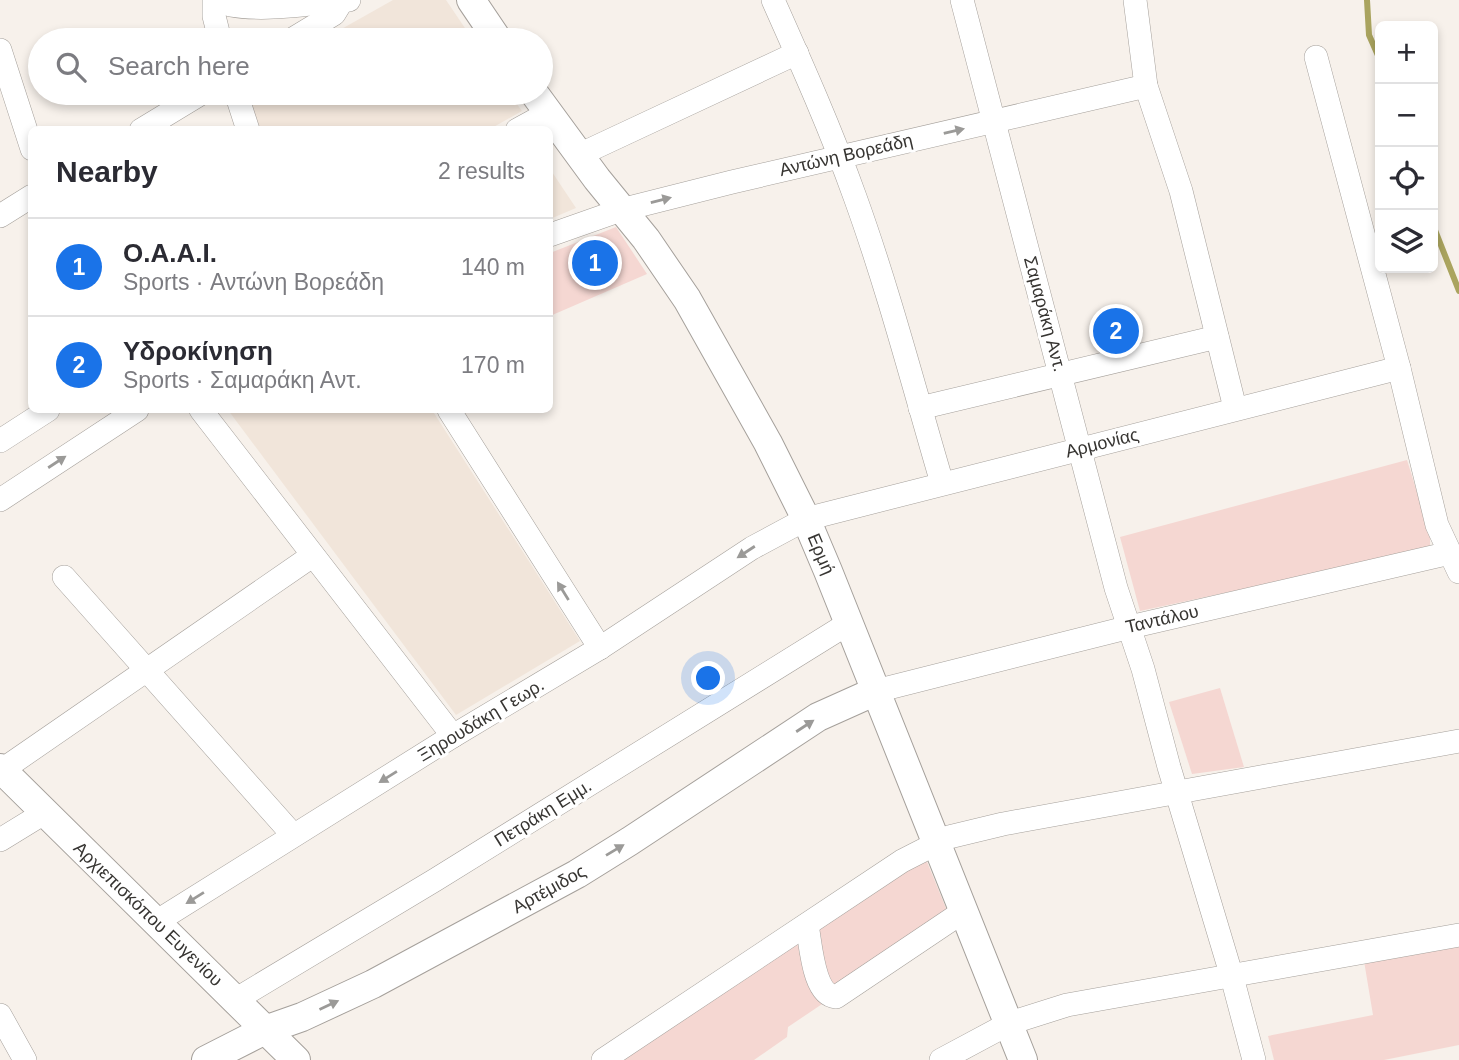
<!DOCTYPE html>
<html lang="en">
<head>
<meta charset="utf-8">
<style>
  :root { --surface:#fff; --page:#f2f2f3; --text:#2b2b33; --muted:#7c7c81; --line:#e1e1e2; --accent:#1a73e8 }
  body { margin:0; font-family:Helvetica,sans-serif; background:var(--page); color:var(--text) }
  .controls { position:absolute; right:21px; top:21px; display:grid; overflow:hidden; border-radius:10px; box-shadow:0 4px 10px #0003 }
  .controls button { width:63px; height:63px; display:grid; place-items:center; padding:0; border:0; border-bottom:2px solid var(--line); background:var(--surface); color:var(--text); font:35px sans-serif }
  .you { position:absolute; left:709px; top:679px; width:24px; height:24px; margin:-18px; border:5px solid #fff; border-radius:50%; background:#1a73e8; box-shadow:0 0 0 10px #1a73e833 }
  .badge { display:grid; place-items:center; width:46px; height:46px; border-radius:50%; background:var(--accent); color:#fff; font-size:23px; font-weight:700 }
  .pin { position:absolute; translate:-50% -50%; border:4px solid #fff; box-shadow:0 2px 7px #0006 }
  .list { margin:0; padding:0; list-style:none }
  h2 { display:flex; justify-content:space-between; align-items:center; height:91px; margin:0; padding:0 28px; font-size:30px }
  h2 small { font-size:23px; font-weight:400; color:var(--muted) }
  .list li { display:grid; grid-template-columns:46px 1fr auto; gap:21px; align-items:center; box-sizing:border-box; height:98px; padding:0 28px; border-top:2px solid var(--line) }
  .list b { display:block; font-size:26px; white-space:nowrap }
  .list p { margin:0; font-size:23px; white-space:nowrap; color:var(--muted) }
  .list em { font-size:23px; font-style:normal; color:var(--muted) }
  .icon { flex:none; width:38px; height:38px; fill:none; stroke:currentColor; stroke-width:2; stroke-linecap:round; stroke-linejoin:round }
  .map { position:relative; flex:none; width:1459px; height:1060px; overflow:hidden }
  .search { position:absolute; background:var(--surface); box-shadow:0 4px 10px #0003; left:28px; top:28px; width:525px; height:77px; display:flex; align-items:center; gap:18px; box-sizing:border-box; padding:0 24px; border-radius:38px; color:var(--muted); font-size:26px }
  .panel { position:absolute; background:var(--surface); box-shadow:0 4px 10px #0003; left:28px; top:126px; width:525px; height:287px; border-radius:10px }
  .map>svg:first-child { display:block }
  .built { fill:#f1e5da }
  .green { fill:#f5d7d2 }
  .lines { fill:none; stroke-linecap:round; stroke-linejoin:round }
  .stream { stroke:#aaa45f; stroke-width:6 }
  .minor-casing { stroke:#a5a09b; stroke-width:24 }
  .tertiary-casing { stroke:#a5a09b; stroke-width:30 }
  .minor { stroke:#fff; stroke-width:23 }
  .tertiary { stroke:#fff; stroke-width:28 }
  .oneway { fill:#9b9a98 }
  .labels { text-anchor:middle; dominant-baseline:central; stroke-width:6; stroke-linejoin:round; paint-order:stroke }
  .street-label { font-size:18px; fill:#373532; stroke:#fff }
</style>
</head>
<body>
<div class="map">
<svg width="1459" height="1060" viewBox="0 0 1459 1060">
  <rect width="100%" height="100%" fill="#f7f1eb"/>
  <g class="built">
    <polygon points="393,0 446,0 473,40 322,40"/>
    <polygon points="247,93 509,93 522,111 490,129 259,129"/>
    <polygon points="550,169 576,208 550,219"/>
    <polygon points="228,410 432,410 580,641 456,715"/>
  </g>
  <g class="green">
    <polygon points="616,227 647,274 550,316 550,253"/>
    <polygon points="1407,460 1430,534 1430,545 1426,550 1140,611 1120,537"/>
    <polygon points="1220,688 1244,767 1192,774 1169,702"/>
    <polygon points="925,857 950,918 788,1027 787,1037 754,1060 622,1060"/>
    <polygon points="1459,945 1459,1045 1384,1060 1274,1060 1268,1036 1373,1015 1364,961"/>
  </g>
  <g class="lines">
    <g class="stream">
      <polyline points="1367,0 1369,35 1380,60"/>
      <polyline points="1433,225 1459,291"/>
    </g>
    <defs>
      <g id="minor">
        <polyline points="214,0 214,16 220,40"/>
        <path d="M 216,0 C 245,15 316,3 349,0"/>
        <path d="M 773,0 C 802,65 831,130 855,197 C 889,291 914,388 942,483"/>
        <polyline points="962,0 1116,588 1143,669 1169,767 1232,977 1254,1060"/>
        <polyline points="1135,0 1146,86 1181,191 1235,408"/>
        <polyline points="291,40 334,14 342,1"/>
        <polyline points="0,50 32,149"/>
        <polyline points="1316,57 1399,368 1437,525 1459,572"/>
        <polyline points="236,93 248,130"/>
        <polyline points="141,130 202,93"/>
        <polyline points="517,130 548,113"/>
        <polyline points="579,155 797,53"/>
        <polyline points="0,216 32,196"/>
        <polyline points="550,235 621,210 732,182 1146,86"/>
        <polyline points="920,408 1217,337"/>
        <polyline points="201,410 453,736"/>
        <polyline points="449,410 600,648"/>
        <polyline points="0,441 48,410"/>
        <polyline points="0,500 137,410"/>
        <polyline points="64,577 293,835"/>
        <polyline points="876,691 1130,627 1450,553"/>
        <polyline points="2,770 312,556"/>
        <polyline points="0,840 44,813"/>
        <polyline points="156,922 453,736 600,648 752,548 806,519 1399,368"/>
        <path d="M 807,925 C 811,945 813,995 836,997 L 964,911"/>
        <polyline points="235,1000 435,880 849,623"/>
        <polyline points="0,1015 25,1060"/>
        <polyline points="603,1060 902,861 949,837 1003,824 1459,741"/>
        <polyline points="941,1060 1010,1023 1067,1005 1459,935"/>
      </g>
      <g id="tertiary">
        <polyline points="471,0 498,40"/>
        <polyline points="534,93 597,179 646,239 687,299 768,443 806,519 828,571 1023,1060"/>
        <polyline points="0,768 296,1060"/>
        <polyline points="206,1060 265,1030 302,1017 373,984 577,874 630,841 818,717 876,691"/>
      </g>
    </defs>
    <use href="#minor" class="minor-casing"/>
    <use href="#tertiary" class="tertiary-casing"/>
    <use href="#minor" class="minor"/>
    <use href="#tertiary" class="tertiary"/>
  </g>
  <defs><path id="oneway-solid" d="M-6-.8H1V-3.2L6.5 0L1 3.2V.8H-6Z" transform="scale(1.75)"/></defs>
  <g class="oneway">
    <use href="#oneway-solid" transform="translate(954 131) rotate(-13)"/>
    <use href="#oneway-solid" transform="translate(661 200) rotate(-14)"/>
    <use href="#oneway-solid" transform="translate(57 462) rotate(-33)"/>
    <use href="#oneway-solid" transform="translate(746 552) rotate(147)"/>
    <use href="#oneway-solid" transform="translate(563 591) rotate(-122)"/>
    <use href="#oneway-solid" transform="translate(805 726) rotate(-33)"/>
    <use href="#oneway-solid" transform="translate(388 777) rotate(148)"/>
    <use href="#oneway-solid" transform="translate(615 850) rotate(-31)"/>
    <use href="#oneway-solid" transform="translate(195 898) rotate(148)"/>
    <use href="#oneway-solid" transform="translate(329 1005) rotate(-25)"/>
  </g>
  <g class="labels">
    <g class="street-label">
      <text transform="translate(846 155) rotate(-13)">Αντώνη Βορεάδη</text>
      <text transform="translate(1045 314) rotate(75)">Σαμαράκη Αντ.</text>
      <text transform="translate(1102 443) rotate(-14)">Αρμονίας</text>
      <text transform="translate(821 554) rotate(67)">Ερμή</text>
      <text transform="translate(1162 619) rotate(-13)">Ταντάλου</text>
      <text transform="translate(481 720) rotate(-31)">Ξηρουδάκη Γεωρ.</text>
      <text transform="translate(543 813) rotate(-32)">Πετράκη Εμμ.</text>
      <text transform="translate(549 889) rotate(-29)">Αρτέμιδος</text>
      <text transform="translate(148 914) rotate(44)">Αρχιεπισκόπου Ευγενίου</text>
    </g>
  </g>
</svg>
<div class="controls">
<button>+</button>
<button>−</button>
<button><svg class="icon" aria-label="locate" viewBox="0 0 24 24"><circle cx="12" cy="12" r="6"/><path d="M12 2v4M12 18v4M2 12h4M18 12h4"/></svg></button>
<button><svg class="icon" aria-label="layers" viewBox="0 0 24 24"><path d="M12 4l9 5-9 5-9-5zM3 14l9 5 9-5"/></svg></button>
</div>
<div class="you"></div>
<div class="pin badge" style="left:595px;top:263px">1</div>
<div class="pin badge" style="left:1116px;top:331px">2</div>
<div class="search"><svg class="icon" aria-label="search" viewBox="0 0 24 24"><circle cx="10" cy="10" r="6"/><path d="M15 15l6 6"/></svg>Search here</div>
<section class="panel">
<h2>Nearby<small>2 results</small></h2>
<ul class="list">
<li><span class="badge">1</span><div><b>Ο.Α.Α.Ι.</b><p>Sports · Αντώνη Βορεάδη</p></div><em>140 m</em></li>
<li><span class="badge">2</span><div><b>Υδροκίνηση</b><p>Sports · Σαμαράκη Αντ.</p></div><em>170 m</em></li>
</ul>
</section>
</div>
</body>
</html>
